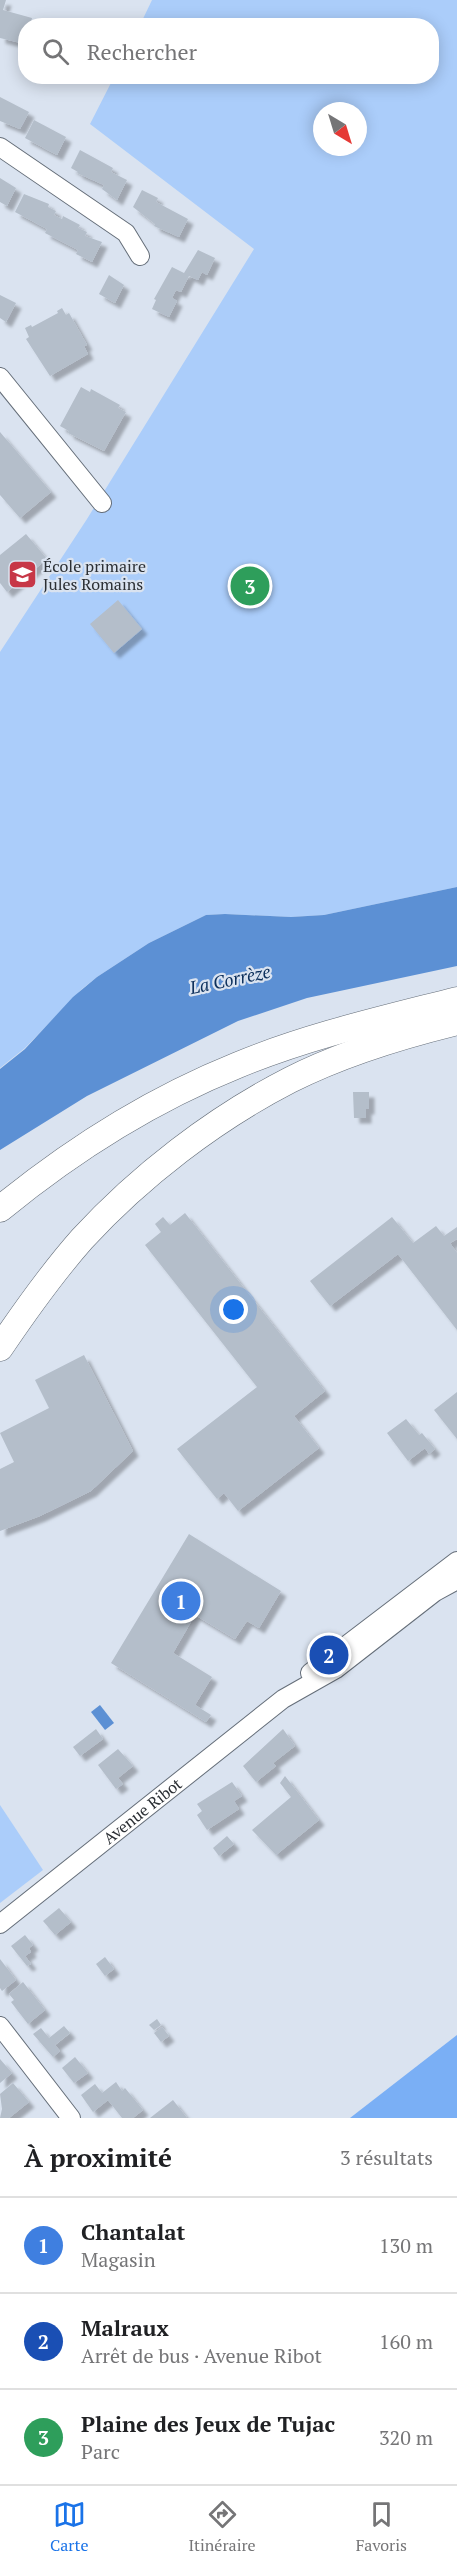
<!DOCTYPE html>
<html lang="fr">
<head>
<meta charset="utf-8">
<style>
  :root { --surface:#fff; --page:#f2f2f2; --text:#202124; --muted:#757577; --line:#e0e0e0; --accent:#1a73e8 }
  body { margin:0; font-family:"PT Serif",serif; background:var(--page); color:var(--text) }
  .compass { position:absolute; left:313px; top:102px; width:54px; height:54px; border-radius:50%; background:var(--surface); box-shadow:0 3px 15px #0003; rotate:142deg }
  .you { position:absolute; left:234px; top:1310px; width:21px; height:21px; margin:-15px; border:4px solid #fff; border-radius:50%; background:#1a73e8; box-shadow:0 0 0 9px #1a73e833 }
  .badge { display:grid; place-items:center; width:39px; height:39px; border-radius:50%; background:var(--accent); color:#fff; font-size:20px; font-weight:700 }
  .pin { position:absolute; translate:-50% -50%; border:3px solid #fff; box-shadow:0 2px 6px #0006 }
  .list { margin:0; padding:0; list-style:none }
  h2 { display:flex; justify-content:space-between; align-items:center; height:78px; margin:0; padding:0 24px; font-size:26px }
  h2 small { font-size:20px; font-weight:400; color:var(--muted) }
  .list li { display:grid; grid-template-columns:39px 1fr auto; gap:18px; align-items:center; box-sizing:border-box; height:96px; padding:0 24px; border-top:2px solid var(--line) }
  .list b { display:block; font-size:22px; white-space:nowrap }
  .list p { margin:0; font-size:20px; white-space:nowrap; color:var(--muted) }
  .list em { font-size:20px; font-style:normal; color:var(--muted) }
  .icon { flex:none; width:33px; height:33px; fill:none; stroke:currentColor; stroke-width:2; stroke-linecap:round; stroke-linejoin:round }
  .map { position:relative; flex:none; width:457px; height:2118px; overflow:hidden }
  .search { position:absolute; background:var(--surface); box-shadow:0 3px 15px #0003; left:18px; right:18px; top:18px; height:66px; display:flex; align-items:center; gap:15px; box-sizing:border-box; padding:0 21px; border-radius:24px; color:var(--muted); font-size:22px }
  .sheet { height:366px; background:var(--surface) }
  nav { display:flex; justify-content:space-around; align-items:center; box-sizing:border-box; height:84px; border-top:2px solid var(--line); background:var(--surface); font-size:16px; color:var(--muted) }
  nav a { display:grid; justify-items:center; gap:3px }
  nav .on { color:var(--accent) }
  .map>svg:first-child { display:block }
  .green { fill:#abcdfa; fill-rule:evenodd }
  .forest { fill:#7aaff5 }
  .water { fill:#5c90d4 }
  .building { fill:#b4beca; filter:url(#shadow) }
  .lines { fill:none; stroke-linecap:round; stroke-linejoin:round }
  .minor-casing { stroke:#656e79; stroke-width:20 }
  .highway-casing { stroke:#656e79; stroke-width:27 }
  .minor { stroke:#fff; stroke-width:18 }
  .highway { stroke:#fff; stroke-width:26 }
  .labels { text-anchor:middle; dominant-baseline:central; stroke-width:4.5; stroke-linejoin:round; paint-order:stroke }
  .poi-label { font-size:16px; fill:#2b2f34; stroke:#dae3f0; text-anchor:start }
  .street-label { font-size:16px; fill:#2b2f34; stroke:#dae3f0 }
  .water-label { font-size:18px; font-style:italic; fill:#0d305c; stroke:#dae3f0 }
</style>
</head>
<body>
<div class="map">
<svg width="457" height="2118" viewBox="0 0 457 2118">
  <defs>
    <filter id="shadow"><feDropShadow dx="5.5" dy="5.5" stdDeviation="1.5" flood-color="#0004"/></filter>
  </defs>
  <rect width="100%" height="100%" fill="#dae3f0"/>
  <g class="green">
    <path d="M 152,0 L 457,0 L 457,887 L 324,915 L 291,917 L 225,914 L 206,915 L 149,943 L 97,977 L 82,989 L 25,1048 L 0,1068 L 0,652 L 87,519 L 254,249 L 90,124 L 114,77 L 432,76 L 432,26 L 140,25 ZM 322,111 L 358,111 L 358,147 L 322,147 Z"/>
    <polygon points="0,1805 43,1870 0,1903"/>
  </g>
  <polygon class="forest" points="457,2035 457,2118 350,2118"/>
  <g class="water">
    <polygon points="457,887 457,966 307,998 238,1021 87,1096 0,1150 0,1069 25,1049 73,997 97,977 149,943 206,915 225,914 291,917 324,915"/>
    <polygon points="100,1705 114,1723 105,1730 91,1712"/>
  </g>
  <g class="building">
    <polygon points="0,0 6,0 3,10 32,18 30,26 26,26 25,44 0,38"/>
    <polygon points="0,97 29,112 20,129 0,121"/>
    <polygon points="34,120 66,137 57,155 25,138"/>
    <polygon points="80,150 113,168 111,172 127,180 117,200 102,189 104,185 77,173 78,172 71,168"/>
    <polygon points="0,178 16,188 7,206 0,202"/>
    <polygon points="142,190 158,198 156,202 188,219 179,237 154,226 155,224 133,207"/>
    <polygon points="24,194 49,204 48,207 56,211 54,215 62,219 63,216 80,225 78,228 87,232 85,236 102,242 92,262 76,254 78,250 45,233 47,229 15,212"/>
    <polygon points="198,250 215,258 207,275 202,272 198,280 189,276 181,292 176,290 172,298 177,301 169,317 152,309 156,300 154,299 172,267 184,273"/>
    <polygon points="109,275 124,285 115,303 99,294"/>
    <polygon points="0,295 16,303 6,322 0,318"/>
    <polygon points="62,308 66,315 69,313 87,345 84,346 88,354 50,376 26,339 29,337 25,328 31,325 32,327 58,313 57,311"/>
    <polygon points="81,387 90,392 91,389 120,405 118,408 126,412 104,451 68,433 69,431 60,426"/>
    <polygon points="0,432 51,492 20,518 0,495"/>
    <polygon points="26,534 47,559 7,592 0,583 0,555"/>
    <polygon points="118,600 142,629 114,653 90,624"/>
    <polygon points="353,1092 369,1092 369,1109 366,1109 366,1118 354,1118"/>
    <polygon points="185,1213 325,1391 294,1416 319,1448 238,1511 224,1493 217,1499 177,1449 257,1387 145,1245 161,1232 155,1224 163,1217 170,1225"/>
    <polygon points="392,1217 413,1243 436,1226 444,1236 457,1227 457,1239 450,1243 457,1253 457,1330 398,1254 330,1306 310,1281"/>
    <polygon points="84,1355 133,1451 91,1491 40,1516 0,1531 0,1469 14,1462 0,1433 49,1408 35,1380"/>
    <polygon points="457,1392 457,1439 434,1410"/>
    <polygon points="406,1419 419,1435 422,1433 435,1449 429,1454 425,1448 408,1461 387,1433"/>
    <polygon points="189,1534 281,1591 259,1628 247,1621 235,1639 195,1615 173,1653 212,1677 195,1705 211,1715 206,1722 111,1663"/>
    <polygon points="96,1729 103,1739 80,1756 73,1747"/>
    <polygon points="283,1729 295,1746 273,1763 276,1766 256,1782 243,1766"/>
    <polygon points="118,1749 133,1766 118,1778 123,1784 116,1789 98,1765"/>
    <polygon points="285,1776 319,1820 276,1855 252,1830 291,1797 280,1783"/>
    <polygon points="232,1782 242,1796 234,1801 239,1809 207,1830 197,1815 202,1811 197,1804"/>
    <polygon points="227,1836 234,1844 219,1856 213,1848"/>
    <polygon points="59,1908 71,1922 55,1935 43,1921"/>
    <polygon points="25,1935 33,1945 29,1948 31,1952 25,1956 31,1964 27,1966 11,1946"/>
    <polygon points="105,1957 114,1969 105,1976 96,1964"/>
    <polygon points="0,1959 16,1980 2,1991 0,1988"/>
    <polygon points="23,1982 45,2010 28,2024 11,2002 14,2000 9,1994"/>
    <polygon points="157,2019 161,2025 154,2030 149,2025"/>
    <polygon points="64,2026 70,2033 55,2045 60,2051 53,2057 33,2034 41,2028 49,2038"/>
    <polygon points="162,2027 169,2036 161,2042 154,2033"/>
    <polygon points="75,2057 88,2073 74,2083 62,2068"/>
    <polygon points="0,2059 12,2073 0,2083"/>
    <polygon points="116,2082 122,2091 125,2088 143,2110 133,2118 122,2118 108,2100 93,2112 81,2095 95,2084 102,2093"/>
    <polygon points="13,2083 29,2102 9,2118 0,2118 2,2109 0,2094"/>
    <polygon points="173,2100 187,2118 150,2118"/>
  </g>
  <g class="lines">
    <defs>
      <g id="minor">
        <polyline points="0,147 126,233 140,256"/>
        <polyline points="0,377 102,503"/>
        <polyline points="310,1673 457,1561"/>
        <path id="s1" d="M 0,1924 L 283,1699 L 336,1669 L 435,1592 L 457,1580"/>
        <polyline points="0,2026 71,2118"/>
      </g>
      <g id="highway">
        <path d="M 0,1209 C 72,1150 151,1100 238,1065 C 308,1036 383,1019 457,1000"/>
        <path d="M 0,1348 C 25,1311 52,1273 82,1239 C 140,1176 214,1119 290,1080 C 343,1053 400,1036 457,1022"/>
      </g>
    </defs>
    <use href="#minor" class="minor-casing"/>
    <use href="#highway" class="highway-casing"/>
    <use href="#minor" class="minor"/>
    <use href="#highway" class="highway"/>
  </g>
  <defs>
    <symbol id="school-square" viewBox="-11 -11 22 22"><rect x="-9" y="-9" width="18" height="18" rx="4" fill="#c73747" stroke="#dae3f0"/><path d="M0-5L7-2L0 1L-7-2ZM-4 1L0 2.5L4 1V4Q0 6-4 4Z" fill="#fff"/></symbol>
  </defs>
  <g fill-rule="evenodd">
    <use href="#school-square" x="6" y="558" width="33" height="33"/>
  </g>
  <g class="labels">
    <g class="poi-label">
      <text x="43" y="566">École primaire<tspan x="43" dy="18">Jules Romains</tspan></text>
    </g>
    <g class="street-label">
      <text stroke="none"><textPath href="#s1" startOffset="182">Avenue Ribot</textPath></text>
    </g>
    <g class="water-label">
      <text transform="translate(230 979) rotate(-12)">La Corrèze</text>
    </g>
  </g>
</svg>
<svg class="compass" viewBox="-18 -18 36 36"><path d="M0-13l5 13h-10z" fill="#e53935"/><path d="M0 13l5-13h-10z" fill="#757577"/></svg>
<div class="you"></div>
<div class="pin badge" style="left:181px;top:1601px;background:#3f7fe0">1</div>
<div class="pin badge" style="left:329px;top:1655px;background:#1a4fb4">2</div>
<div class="pin badge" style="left:250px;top:586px;background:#2e9e5b">3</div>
<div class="search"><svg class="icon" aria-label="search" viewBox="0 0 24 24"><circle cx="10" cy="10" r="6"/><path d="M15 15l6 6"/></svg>Rechercher</div>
</div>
<section class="sheet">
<h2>À proximité<small>3 résultats</small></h2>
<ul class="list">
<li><span class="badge" style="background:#3f7fe0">1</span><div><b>Chantalat</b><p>Magasin</p></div><em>130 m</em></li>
<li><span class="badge" style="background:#1a4fb4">2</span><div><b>Malraux</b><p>Arrêt de bus · Avenue Ribot</p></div><em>160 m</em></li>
<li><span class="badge" style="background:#2e9e5b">3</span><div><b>Plaine des Jeux de Tujac</b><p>Parc</p></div><em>320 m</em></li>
</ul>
</section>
<nav>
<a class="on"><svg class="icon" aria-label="map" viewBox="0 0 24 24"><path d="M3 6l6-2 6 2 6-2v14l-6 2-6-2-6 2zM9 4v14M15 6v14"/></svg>Carte</a>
<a><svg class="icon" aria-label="directions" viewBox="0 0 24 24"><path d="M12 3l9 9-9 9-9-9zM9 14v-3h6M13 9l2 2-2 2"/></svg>Itinéraire</a>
<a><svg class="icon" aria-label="saved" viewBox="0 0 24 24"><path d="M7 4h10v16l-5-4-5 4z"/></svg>Favoris</a>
</nav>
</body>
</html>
